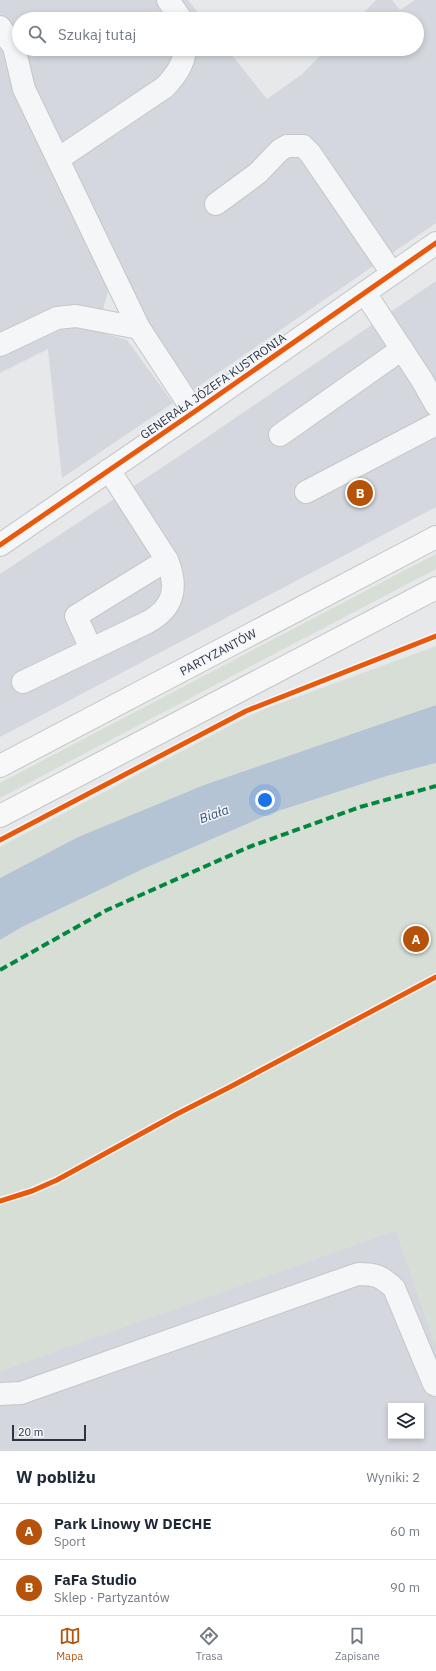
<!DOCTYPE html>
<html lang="pl">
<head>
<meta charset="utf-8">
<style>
  :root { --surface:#fff; --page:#f6f6f7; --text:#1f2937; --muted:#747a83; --line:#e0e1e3; --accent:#b45309 }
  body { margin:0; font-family:"IBM Plex Sans",sans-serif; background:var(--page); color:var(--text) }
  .controls { position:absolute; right:12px; bottom:12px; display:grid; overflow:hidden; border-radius:0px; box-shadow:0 2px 6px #0003 }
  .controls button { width:36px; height:36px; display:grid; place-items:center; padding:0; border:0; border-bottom:1px solid var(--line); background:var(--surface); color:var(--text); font:20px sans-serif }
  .scale { position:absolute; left:12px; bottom:10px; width:74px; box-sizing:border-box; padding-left:4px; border:2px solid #2b3445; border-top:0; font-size:11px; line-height:14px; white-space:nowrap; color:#2b3445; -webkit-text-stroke:3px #f4f6f9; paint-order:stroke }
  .you { position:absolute; left:265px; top:800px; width:14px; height:14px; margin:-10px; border:3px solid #fff; border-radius:50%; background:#1a73e8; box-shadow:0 0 0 6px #1a73e833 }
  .badge { display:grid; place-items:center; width:26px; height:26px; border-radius:50%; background:var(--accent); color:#fff; font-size:13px; font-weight:700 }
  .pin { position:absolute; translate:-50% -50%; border:2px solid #fff; box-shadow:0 1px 4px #0006 }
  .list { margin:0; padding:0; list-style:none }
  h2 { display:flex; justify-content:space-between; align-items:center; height:52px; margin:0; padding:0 16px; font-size:17px }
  h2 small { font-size:13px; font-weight:400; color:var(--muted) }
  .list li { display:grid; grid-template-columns:26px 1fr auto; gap:12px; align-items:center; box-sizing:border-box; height:56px; padding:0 16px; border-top:1px solid var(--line) }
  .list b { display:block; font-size:15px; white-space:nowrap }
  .list p { margin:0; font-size:13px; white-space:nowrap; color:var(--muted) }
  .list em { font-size:13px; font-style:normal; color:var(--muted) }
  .icon { flex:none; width:22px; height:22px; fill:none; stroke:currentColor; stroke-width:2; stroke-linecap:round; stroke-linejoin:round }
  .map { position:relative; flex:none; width:436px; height:1451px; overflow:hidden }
  .search { position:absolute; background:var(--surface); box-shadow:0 2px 6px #0003; left:12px; right:12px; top:12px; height:44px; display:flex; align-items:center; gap:10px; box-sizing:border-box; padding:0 14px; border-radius:22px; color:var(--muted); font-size:15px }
  .sheet { height:164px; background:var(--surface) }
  nav { display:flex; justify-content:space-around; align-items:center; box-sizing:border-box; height:56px; border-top:1px solid var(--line); background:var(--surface); font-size:11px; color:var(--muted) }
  nav a { display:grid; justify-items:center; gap:2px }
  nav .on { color:var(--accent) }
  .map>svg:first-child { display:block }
  .built { fill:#d4d7dd; fill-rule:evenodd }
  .green { fill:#d6ded6 }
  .water { fill:#b4c4d5 }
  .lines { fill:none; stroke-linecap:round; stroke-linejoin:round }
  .minor-casing { stroke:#c4c6c8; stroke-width:24 }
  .major-casing { stroke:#c2c5c8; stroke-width:24 }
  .minor { stroke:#f5f6f7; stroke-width:22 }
  .major { stroke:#f8f8f8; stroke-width:22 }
  .quiet { stroke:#00873e; stroke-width:4; stroke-dasharray:8 4; stroke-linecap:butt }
  .cycleway-casing { stroke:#f4f6f9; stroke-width:8 }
  .cycleway { stroke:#e8590c; stroke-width:5 }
  .labels { text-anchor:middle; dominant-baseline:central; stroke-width:3; stroke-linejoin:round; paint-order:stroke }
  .street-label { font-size:12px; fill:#2b3445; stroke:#f4f6f9 }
  .water-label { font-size:13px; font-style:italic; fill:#34527a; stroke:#f4f6f9 }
</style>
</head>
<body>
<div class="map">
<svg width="436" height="1451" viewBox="0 0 436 1451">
  <rect width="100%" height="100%" fill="#e6e8ea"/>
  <g class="built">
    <polygon points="0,0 188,0 203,19 19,19 19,49 227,49 267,99 301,75 327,49 417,49 417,19 357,19 376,0 392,0 400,10 415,0 436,0 436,223 193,390 186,386 109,288 97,331 127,340 173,403 62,478 48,349 0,373"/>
    <polygon points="436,281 436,507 0,737 0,574 181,455"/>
    <path d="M 396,1230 L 436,1347 L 436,1451 L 0,1451 L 0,1371 ZM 391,1406 L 421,1406 L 421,1436 L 391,1436 Z"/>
  </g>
  <g class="green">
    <polygon points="436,554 436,569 0,798 0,783"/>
    <polygon points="436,646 436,705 204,785 78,837 0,878 0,847 243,719 265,709"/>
    <polygon points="436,763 436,1347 396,1230 0,1371 0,940 22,927 143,869 272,813 390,775"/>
  </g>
  <polygon class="water" points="436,705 436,763 390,775 272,813 143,869 22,927 0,940 0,878 78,837 204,785"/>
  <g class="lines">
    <defs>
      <g id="minor">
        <polyline points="168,0 181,19"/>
        <polyline points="0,27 14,47 24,89 139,328 194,412"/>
        <path d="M 58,159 L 165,87 C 175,76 184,65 185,49"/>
        <polyline points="216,204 258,173 280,150 287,146 303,146 310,153 392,273"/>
        <polyline points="365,293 422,380 436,405"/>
        <polyline points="0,345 57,318 76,316 139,328"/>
        <polyline points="280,435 402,349"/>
        <polyline points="306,492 436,424"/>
        <polyline points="0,545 194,412 436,243"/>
        <polyline points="91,649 76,616 167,560"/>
        <path d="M 23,682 L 148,622 C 175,607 178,587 167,560 L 109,470"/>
        <path d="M 0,1394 L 21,1393 L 358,1274 C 376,1274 381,1276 394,1288 L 434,1384 L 436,1385"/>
      </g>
      <g id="major">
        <polyline points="0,766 436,537"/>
        <polyline points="0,816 436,588"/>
      </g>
    </defs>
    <use href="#minor" class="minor-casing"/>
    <use href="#major" class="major-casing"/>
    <use href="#minor" class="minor"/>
    <use href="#major" class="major"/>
    <polyline class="quiet" points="0,970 107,910 249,847 360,807 436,786"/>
    <defs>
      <g id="cycleway">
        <polyline points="0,545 194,412 436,243"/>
        <polyline points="0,840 246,711 436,636"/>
        <polyline points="0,1201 32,1191 57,1180 177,1114 228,1088 436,977"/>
      </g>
    </defs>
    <use href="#cycleway" class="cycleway-casing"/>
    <use href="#cycleway" class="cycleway"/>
  </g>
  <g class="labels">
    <g class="street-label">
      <text transform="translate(213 386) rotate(-35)">GENERAŁA JÓZEFA KUSTRONIA</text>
      <text transform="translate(218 652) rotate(-28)">PARTYZANTÓW</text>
    </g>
    <g class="water-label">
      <text transform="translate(214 814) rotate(-20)">Biała</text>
    </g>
  </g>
</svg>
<div class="controls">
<button><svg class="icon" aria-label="layers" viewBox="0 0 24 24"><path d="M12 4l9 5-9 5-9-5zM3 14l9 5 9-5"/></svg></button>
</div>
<div class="scale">20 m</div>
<div class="you"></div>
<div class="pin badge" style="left:416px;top:939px">A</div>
<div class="pin badge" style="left:360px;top:493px">B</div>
<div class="search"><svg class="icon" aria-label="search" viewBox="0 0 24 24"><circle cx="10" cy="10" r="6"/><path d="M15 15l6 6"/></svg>Szukaj tutaj</div>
</div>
<section class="sheet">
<h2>W pobliżu<small>Wyniki: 2</small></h2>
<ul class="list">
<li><span class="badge">A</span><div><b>Park Linowy W DECHE</b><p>Sport</p></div><em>60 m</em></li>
<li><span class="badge">B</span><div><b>FaFa Studio</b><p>Sklep · Partyzantów</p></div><em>90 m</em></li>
</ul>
</section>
<nav>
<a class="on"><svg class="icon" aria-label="map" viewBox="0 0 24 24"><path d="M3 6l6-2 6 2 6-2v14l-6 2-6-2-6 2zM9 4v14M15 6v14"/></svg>Mapa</a>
<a><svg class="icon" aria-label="directions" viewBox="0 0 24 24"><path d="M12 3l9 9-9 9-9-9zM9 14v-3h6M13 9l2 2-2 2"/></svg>Trasa</a>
<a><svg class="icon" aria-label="saved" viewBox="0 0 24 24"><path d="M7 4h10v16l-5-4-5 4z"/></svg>Zapisane</a>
</nav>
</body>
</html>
